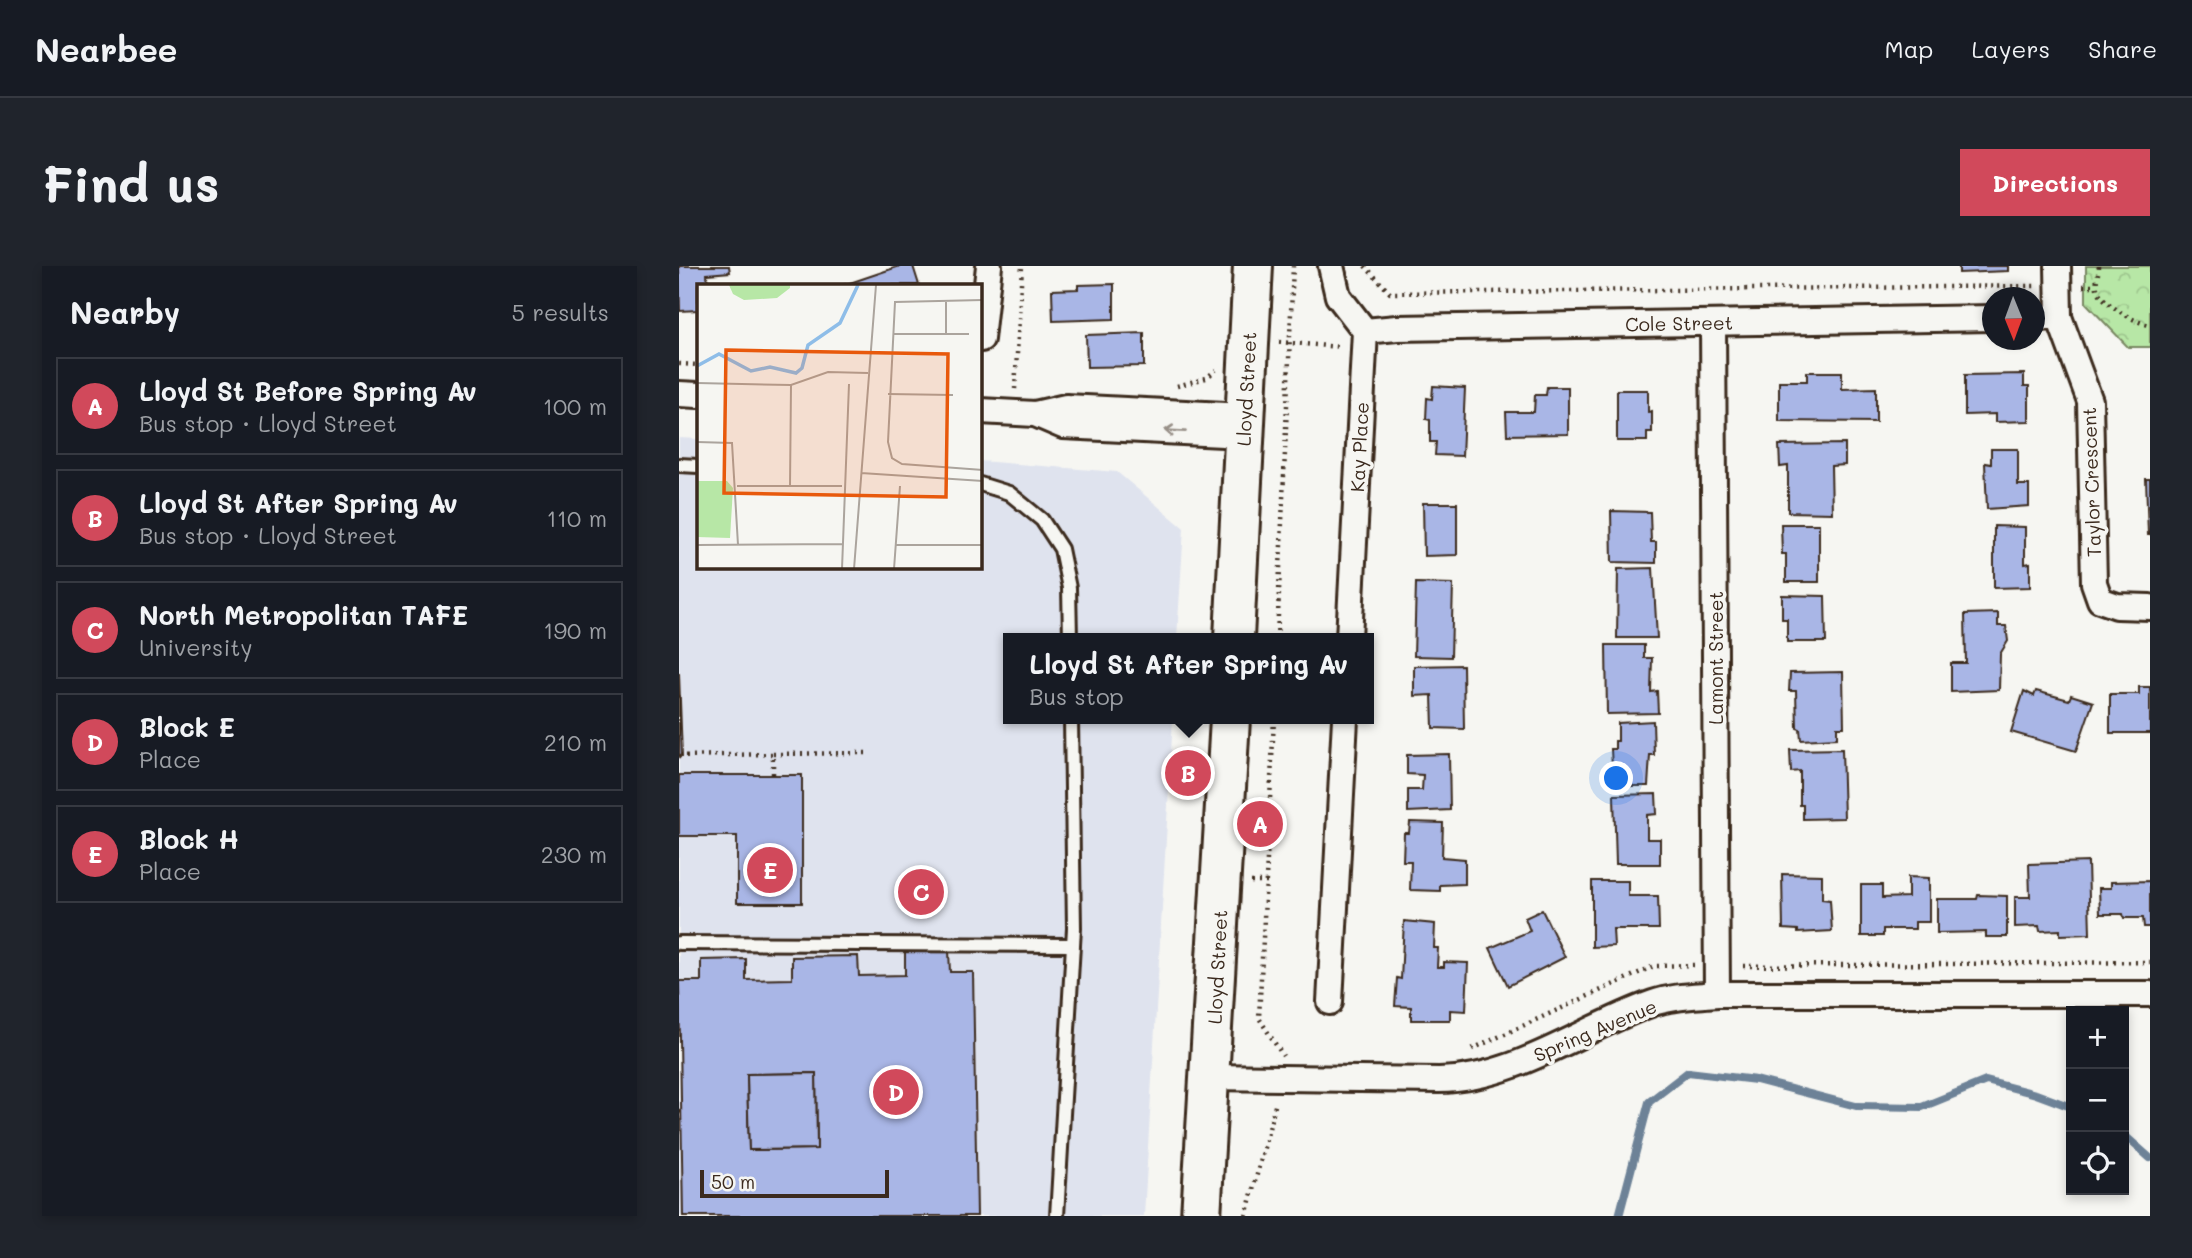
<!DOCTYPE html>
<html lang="en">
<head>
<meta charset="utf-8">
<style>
  :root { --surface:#171b24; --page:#20242c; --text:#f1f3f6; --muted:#9ea1a6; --line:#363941; --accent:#d1495b }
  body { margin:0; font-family:Mali,sans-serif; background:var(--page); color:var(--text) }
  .controls { position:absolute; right:21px; bottom:21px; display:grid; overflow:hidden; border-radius:0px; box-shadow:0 4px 10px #0003 }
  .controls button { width:63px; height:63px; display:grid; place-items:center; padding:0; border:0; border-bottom:2px solid var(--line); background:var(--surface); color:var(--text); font:35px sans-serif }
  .compass { position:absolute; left:1303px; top:21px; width:63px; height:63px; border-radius:50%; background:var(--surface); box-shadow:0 4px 10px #0003; rotate:179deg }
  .scale { position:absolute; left:21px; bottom:18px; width:189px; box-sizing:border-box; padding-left:7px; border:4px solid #3b2a1e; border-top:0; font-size:19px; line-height:24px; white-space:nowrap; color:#3b2a1e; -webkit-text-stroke:5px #f6f6f2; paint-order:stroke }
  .you { position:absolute; left:938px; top:513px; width:24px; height:24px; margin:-18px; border:5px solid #fff; border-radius:50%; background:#1a73e8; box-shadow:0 0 0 10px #1a73e833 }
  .badge { display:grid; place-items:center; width:46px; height:46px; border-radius:50%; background:var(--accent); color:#fff; font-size:23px; font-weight:700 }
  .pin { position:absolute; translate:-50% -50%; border:4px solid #fff; box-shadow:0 2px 7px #0006 }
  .popup { position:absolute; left:324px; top:367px; width:371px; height:91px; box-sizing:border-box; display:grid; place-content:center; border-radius:0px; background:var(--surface); filter:drop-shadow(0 2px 5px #0005); font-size:23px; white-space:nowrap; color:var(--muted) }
  .popup b { font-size:26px; color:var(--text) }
  .popup::after { content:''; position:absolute; left:50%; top:100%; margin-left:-14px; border:14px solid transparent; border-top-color:var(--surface) }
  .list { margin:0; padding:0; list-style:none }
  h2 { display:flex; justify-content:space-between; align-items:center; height:91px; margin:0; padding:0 28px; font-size:30px }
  h2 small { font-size:23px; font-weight:400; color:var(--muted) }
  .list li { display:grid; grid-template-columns:46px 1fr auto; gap:21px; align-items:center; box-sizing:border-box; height:98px; margin:0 14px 14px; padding:0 14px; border:2px solid var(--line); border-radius:0px }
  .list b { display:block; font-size:26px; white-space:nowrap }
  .list p { margin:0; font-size:23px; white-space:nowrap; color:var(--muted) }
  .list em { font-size:23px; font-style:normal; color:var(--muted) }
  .icon { flex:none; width:38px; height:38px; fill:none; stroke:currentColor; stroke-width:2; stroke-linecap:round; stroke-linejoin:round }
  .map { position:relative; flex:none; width:1471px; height:950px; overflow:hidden; border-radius:0px }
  header { display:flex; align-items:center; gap:42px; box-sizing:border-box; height:98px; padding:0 35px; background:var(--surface); border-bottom:2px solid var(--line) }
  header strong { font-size:33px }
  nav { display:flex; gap:38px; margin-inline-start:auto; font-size:24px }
  .intro { display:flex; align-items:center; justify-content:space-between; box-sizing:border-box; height:168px; padding:0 42px }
  h1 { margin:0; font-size:49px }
  .button { padding:18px 32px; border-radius:0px; background:var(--accent); color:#fff; font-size:24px; font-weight:700 }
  main { display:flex; gap:42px; padding:0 42px }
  aside { flex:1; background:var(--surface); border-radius:0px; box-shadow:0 4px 10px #0003 }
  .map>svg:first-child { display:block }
  .built { fill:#dfe3ee }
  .forest { fill:url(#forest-crowns); stroke:#798862; stroke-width:2 }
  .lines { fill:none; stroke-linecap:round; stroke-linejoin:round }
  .stream { stroke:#6d8297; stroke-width:8 }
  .building { fill:#a9b6e6; stroke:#3b2a1e; stroke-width:2; fill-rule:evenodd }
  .service-casing { stroke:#3b2a1e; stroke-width:18 }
  .minor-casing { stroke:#3b2a1e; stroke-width:30 }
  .primary-casing { stroke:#3b2a1e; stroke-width:44 }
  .path { stroke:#3b2a1e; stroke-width:4.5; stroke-dasharray:2 5; stroke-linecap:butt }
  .service { stroke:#f6f6f2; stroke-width:12 }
  .minor { stroke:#f6f6f2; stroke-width:24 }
  .primary { stroke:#f6f6f2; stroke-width:38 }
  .oneway { stroke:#989088 }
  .labels { text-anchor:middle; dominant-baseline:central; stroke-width:7; stroke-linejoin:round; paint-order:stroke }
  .street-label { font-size:19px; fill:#3b2a1e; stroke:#f6f6f2 }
  .inset-river { fill:none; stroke:#8ebde8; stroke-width:3.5 }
  .inset-road { fill:none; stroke:#aba49d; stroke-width:2 }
  .view { fill:#e8590c; fill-opacity:0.15; stroke:#e8590c; stroke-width:3.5 }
  .inset-edge { fill:none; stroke:#3b2a1e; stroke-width:3.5 }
</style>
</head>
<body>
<header>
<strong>Nearbee</strong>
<nav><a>Map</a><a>Layers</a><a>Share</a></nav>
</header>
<div class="intro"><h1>Find us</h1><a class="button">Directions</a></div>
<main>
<aside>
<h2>Nearby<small>5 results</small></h2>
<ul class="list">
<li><span class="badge">A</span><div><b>Lloyd St Before Spring Av</b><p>Bus stop · Lloyd Street</p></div><em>100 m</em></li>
<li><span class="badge">B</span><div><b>Lloyd St After Spring Av</b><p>Bus stop · Lloyd Street</p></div><em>110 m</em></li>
<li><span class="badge">C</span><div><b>North Metropolitan TAFE</b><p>University</p></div><em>190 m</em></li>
<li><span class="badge">D</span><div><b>Block E</b><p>Place</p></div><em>210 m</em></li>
<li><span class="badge">E</span><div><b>Block H</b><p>Place</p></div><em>230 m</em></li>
</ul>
</aside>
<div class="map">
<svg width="1471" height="950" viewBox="0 0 1471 950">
  <defs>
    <pattern id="forest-crowns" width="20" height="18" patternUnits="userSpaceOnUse" patternTransform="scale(1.75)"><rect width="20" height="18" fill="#b7e7a6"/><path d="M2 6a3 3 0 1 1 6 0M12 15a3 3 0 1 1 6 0" fill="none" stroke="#9ec68e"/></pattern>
  </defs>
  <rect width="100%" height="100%" fill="#f6f6f2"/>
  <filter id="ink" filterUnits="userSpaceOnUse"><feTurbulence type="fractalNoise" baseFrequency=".0143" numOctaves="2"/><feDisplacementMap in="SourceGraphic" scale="14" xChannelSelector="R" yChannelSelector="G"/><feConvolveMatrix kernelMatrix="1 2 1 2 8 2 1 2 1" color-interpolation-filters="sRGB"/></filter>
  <g filter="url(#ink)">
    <polygon class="built" points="0,172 19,173 19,301 301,301 301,195 438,206 505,262 498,372 329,372 329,453 494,453 465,950 0,950"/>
    <polygon class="forest" points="1407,0 1471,0 1471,81 1449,81 1407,37"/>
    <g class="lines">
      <g class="stream">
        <polyline points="1445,869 1471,892"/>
        <polyline points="940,950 970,836 1009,806 1077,814 1177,840 1243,841 1307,815 1357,828 1392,841"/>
      </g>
    </g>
    <g class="building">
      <polygon points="0,0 50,0 51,6 28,8 29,19 19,19 19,44 1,45"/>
      <polygon points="221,0 234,0 240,19 165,19"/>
      <polygon points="1280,0 1329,0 1329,5 1280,7"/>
      <polygon points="435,18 435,53 374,55 373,24 399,23 399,19"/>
      <polygon points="465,67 465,100 408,101 407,69"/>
      <polygon points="1128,106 1163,106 1163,123 1197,122 1197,156 1100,155 1100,115 1128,115"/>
      <polygon points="1345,108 1345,120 1350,120 1350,155 1316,156 1316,148 1286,149 1286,109"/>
      <polygon points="754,120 786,122 783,190 756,189 757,176 751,176 751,154 747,153 748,132 753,133"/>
      <polygon points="868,121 889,121 889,168 828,169 827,146 855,146 856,129 867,129"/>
      <polygon points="938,124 969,124 969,146 973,145 973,166 968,166 968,175 938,175"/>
      <polygon points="1166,178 1166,199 1152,200 1153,247 1109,246 1109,200 1101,201 1100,179"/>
      <polygon points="1312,183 1339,183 1339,219 1350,219 1350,240 1308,243 1306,197 1312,198"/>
      <polygon points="1467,213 1471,213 1471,269 1469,269"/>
      <polygon points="744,237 778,237 778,289 745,290"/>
      <polygon points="932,245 971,246 972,276 977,276 977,297 933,296"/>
      <polygon points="1102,258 1140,258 1140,316 1107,316 1107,288 1103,288"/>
      <polygon points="1315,260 1346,261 1346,298 1351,297 1351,321 1315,322"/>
      <polygon points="974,302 978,372 938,372 939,303"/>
      <polygon points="737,317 774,318 772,391 735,390"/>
      <polygon points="1103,329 1146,330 1147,376 1108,376 1108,353 1103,353"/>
      <polygon points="1319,347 1319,360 1327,360 1329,375 1321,388 1320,424 1272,426 1272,397 1287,397 1286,348"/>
      <polygon points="927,379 965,379 965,392 973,392 972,426 978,425 979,447 928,448"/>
      <polygon points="784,399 785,463 754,462 753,429 735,430 735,400"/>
      <polygon points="1164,406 1165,461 1158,461 1158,472 1122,474 1121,463 1118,462 1117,425 1110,425 1111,407"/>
      <polygon points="0,407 3,490 0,490"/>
      <polygon points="1460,421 1471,421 1471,467 1431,467 1431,428 1460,428"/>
      <polygon points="1345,425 1355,430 1357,425 1390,434 1392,429 1414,436 1397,485 1332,466"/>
      <polygon points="974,455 975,489 971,489 969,520 934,520 932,483 936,483 936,475 939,475 939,457"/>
      <polygon points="1163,483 1165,552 1124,553 1124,539 1121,539 1121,505 1112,506 1111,484"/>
      <polygon points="770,488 771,544 729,546 729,524 743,524 744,509 728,508 728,489"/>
      <polygon points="0,509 123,509 123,637 58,637 58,570 0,570"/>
      <polygon points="977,528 978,548 968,549 968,573 981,573 981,598 937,598 935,529"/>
      <polygon points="731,556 764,557 763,591 786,593 786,618 761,619 761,625 731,624 732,595 724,595 725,567 730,567"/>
      <polygon points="1409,596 1411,668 1381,669 1381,664 1361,665 1360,660 1336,661 1336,631 1351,631 1350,598"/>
      <polygon points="1103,608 1143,609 1143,633 1151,634 1153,665 1119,667 1119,664 1104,663"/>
      <polygon points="1229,611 1250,612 1250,656 1236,656 1236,663 1204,663 1204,670 1182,670 1182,619 1203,619 1203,632 1229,631"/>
      <polygon points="913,615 949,615 949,630 979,630 980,663 934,663 935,680 913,681"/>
      <polygon points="1471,615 1471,661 1465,661 1464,652 1445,652 1444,648 1421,648 1420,622 1432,622 1432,616"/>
      <polygon points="1299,629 1328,630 1328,671 1307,671 1307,666 1258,667 1258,633 1298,633"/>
      <polygon points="863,644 886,691 829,720 811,682 851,665 846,652"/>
      <polygon points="725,655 756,658 755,682 759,682 758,701 765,701 765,696 789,697 787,745 771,744 771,754 732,754 732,741 716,740 718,712 722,713"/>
      <path d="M 270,685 L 271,706 L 294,706 L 298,950 L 4,950 L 0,715 L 22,715 L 22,694 L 67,693 L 67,714 L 113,713 L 113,691 L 179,690 L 180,710 L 226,709 L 226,686 ZM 137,807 L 138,883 L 70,884 L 68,808 Z"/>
      <polygon points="137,807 138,883 70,884 68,808"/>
    </g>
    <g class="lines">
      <defs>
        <g id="service">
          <polyline points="0,199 19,200"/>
          <polyline points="301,218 330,227 363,254 382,283 390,322 391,372"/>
          <polyline points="0,677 394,679"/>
          <polyline points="378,950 395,662 392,453"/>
        </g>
        <g id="minor">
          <polyline points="652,0 659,30 686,65 670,372"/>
          <polyline points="1379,0 1380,51 1411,135 1415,317 1421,334 1438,340 1471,341"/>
          <polyline points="1356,52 1380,51"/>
          <polyline points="1034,57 1038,728"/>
          <polyline points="686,65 718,62 1314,52"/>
          <polyline points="302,73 310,0"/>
          <polyline points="0,128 19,129"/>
          <polyline points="301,145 356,148 387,141 566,150"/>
          <polyline points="356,148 384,160 564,169"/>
          <polyline points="651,736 666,453"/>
          <path d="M 531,811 L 760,814 C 837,813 903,762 974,737 C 994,730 1017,730 1038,728 L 1471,728"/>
        </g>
        <g id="primary">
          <polyline points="555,372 574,0"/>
          <polyline points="522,950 551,453"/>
        </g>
      </defs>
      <use href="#service" class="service-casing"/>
      <use href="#minor" class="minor-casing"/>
      <use href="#primary" class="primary-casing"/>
      <g class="path">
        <polyline points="686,0 711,27 1356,20"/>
        <path d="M 1420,0 C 1420,7 1416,16 1418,22 C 1422,37 1456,57 1471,59"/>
        <polyline points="1404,20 1417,20"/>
        <polyline points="600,76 661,81"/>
        <polyline points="0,98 19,99"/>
        <polyline points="498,120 527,112 537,104"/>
        <polyline points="336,123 343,0"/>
        <polyline points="598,372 614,0"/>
        <polyline points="595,453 580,752 604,790"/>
        <polyline points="94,488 187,487"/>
        <polyline points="0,490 94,488 94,509"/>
        <polyline points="572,616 588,616"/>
        <polyline points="1064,700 1471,696"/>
        <polyline points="793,783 975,700 1015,699"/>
        <polyline points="0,845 2,845"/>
        <polyline points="567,950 597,836"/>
      </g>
      <use href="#service" class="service"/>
      <use href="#minor" class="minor"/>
      <use href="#primary" class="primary"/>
    </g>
    <defs><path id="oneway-shaft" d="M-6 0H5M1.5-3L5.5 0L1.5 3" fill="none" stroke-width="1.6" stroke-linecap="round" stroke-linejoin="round" transform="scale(1.75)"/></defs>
    <use class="oneway" href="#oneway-shaft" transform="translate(496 165) rotate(-177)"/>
  </g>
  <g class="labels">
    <g class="street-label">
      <text transform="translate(1000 57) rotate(-1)">Cole Street</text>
      <text transform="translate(567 123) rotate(-87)">Lloyd Street</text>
      <text transform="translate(680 181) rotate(-87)">Kay Place</text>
      <text transform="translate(1412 216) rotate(-92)">Taylor Crescent</text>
      <text transform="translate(1036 392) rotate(-90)">Lamont Street</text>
      <text transform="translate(538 701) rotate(-87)">Lloyd Street</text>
      <text transform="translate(916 764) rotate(-23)">Spring Avenue</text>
    </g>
  </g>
  <g transform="translate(18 18)">
    <rect width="285" height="285" fill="#f6f6f2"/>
    <path d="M 32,1 L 93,1 L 93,4 L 80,14 L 47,16 L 36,10 Z" fill="#b7e7a6"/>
    <path d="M 0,197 L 30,197 L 36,204 L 33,254 L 0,253 Z" fill="#b7e7a6"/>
    <path class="inset-river" d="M 0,82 L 22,70 L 54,87 L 73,83 L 99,89 L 105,84 L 111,61 L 143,39 L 161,1"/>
    <path class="inset-road" d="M 249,16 L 249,50M 286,16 L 198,18 L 191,158 L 195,174 L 205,180 L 286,186M 196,50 L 272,50M 0,99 L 94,101 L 131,88 L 171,89M 191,110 L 256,111M 0,158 L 35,159 L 41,261M 164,189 L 286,197M 40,202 L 145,202M 93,202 L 94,101M 0,261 L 146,260M 199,261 L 286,261M 145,285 L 152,100M 157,285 L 179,1M 197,285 L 203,202"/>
    <path class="view" d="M 29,66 L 251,70 L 249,213 L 27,209 Z"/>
    <rect width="285" height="285" class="inset-edge"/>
  </g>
</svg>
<div class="controls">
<button>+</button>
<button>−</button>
<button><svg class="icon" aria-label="locate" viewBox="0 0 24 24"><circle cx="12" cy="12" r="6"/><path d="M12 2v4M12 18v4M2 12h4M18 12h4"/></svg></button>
</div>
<svg class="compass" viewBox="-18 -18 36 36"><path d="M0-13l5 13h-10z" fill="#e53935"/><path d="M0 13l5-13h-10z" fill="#9ea1a6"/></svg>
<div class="scale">50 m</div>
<div class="you"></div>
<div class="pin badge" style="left:581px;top:558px">A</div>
<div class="pin badge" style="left:509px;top:507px">B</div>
<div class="popup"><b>Lloyd St After Spring Av</b>Bus stop</div>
<div class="pin badge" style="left:242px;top:626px">C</div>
<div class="pin badge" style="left:217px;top:826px">D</div>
<div class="pin badge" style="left:91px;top:604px">E</div>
</div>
</main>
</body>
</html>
